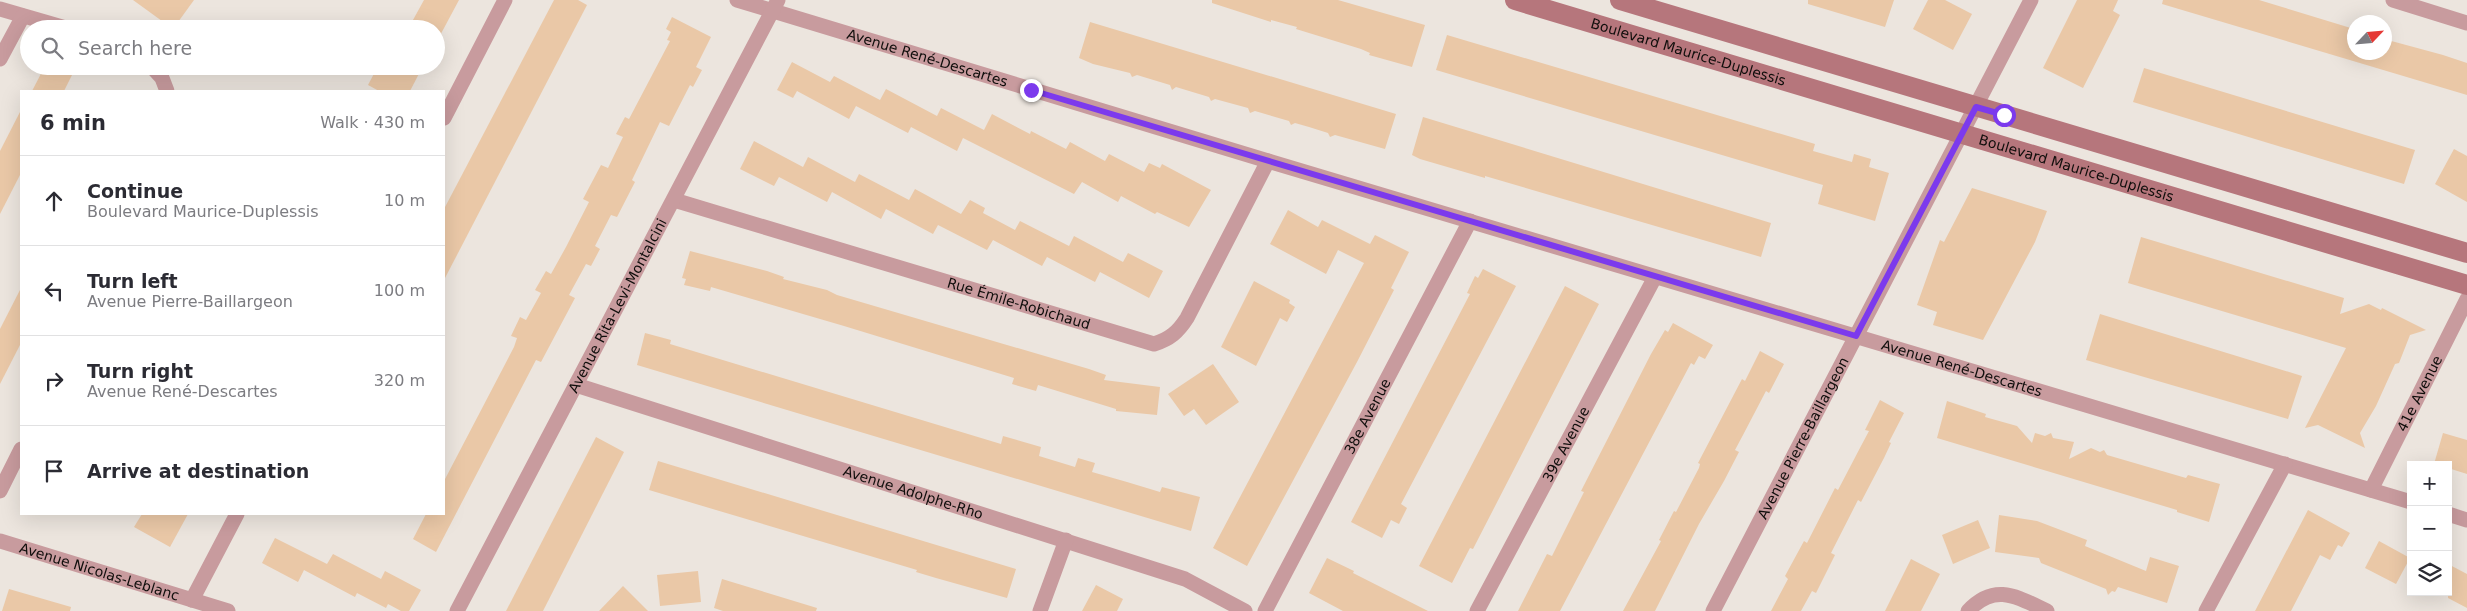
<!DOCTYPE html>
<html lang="en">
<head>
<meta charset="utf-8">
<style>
  :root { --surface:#fff; --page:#f2f2f3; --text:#2b2b33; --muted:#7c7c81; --line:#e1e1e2 }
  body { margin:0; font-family:"DejaVu Sans",sans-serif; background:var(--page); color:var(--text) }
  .controls { position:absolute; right:15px; bottom:15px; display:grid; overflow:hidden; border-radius:0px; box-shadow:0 5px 20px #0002 }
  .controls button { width:45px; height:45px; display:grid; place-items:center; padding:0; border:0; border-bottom:1px solid var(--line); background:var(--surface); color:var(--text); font:25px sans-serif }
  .compass { position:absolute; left:2347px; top:15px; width:45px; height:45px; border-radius:50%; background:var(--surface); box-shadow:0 5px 20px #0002; rotate:64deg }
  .stop { position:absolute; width:15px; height:15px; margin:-11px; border:4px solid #7c3aed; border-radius:50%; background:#fff }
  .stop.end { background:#7c3aed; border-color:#fff; box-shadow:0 1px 5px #0008 }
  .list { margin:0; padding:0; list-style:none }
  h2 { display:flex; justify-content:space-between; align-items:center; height:65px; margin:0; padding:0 20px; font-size:21px }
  h2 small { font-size:16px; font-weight:400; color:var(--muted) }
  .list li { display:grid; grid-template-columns:32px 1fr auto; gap:15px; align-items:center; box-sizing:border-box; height:90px; padding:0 20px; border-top:1px solid var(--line) }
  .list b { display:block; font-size:19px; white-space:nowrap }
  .list p { margin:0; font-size:16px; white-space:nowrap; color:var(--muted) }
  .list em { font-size:16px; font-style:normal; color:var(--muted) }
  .icon { flex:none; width:28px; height:28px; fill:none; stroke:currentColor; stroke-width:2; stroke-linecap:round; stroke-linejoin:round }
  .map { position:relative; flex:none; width:2467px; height:611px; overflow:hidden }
  .search { position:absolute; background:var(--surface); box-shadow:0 5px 20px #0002; left:20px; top:20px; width:425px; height:55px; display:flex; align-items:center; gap:12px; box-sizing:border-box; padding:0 18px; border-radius:28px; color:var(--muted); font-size:19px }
  .panel { position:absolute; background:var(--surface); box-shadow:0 5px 20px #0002; left:20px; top:90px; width:425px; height:425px; border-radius:0px }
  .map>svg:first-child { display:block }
  .building { fill:#eac8a7 }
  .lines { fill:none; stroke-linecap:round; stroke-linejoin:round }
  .street { stroke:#c89b9e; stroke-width:15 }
  .secondary { stroke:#b6767c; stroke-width:20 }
  .route { stroke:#7c3aed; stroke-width:6 }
  .labels { text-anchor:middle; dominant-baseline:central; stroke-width:5; stroke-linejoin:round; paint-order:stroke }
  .street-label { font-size:14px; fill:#100e0c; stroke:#ece5de }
</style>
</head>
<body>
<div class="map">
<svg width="2467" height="611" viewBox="0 0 2467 611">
  <rect width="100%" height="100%" fill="#ece5de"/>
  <g class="building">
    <polygon points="133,0 194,0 173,29"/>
    <polygon points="424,0 459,0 436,43 436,29 408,29"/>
    <polygon points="554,0 578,0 587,5 444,280 444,209"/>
    <polygon points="1212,0 1338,0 1425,25 1412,67 1369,55 1370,53 1361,49 1296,29 1297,27 1271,20 1271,22 1212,3"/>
    <polygon points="1808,0 1894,0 1885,27 1808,4"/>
    <polygon points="1928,0 1945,0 1972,14 1953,50 1913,29"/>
    <polygon points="2077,0 2118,0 2113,11 2120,15 2083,88 2043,68"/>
    <polygon points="2163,0 2259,0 2354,29 2354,52 2384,52 2384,39 2443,55 2467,63 2467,95 2162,4"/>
    <polygon points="672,17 711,37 696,67 702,70 693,87 690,85 669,126 660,122 632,180 635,182 617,217 611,215 595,246 600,249 591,266 586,264 569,295 575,298 566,315 541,362 536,360 436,552 413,539 426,514 444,514 444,481 514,347 517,338 511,336 520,317 526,320 541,293 535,290 546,271 551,274 566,247 589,202 583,199 601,165 608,168 623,137 616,134 625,117 629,119 670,41 667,40 671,32 666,29"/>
    <polygon points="1090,22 1396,114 1385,149 1335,135 1330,137 1328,133 1309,127 1295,123 1291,125 1289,121 1255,111 1250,113 1248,108 1215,99 1211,101 1209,97 1176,87 1172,90 1170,85 1137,75 1132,77 1130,73 1093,64 1079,58"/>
    <polygon points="1447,35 1815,144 1813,151 1852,162 1854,154 1871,159 1869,167 1889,173 1875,221 1818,204 1823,185 1436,70"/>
    <polygon points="792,62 830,82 834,76 880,100 886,89 937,116 941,108 984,130 992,114 1030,134 1031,131 1066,149 1070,142 1105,161 1109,154 1144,172 1149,163 1160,168 1162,164 1211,190 1189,227 1157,212 1155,214 1121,196 1118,202 1082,182 1074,194 963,138 957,151 911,127 908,133 856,106 849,119 797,91 793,98 777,90"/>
    <polygon points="45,66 56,66 72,75 64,91 32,91"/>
    <polygon points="378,66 423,66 410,91 379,91 368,85"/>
    <polygon points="2144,68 2415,150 2404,184 2133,102"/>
    <polygon points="21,110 21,173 0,214 0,151"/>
    <polygon points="1423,117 1771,223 1761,257 1485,176 1485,178 1420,159 1412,155"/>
    <polygon points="754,141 803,167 808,157 855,182 859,174 909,200 915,189 961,214 970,200 985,208 983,213 1015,230 1020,221 1069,246 1074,236 1123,262 1128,253 1163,271 1149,298 1100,272 1095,282 1047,257 1042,266 993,240 987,250 938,225 933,234 886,209 881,219 832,192 827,202 779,177 774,186 740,169"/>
    <polygon points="2454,149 2467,156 2467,202 2435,184"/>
    <polygon points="1972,188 2047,211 2035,242 1983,340 1933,325 1937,312 1917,305 1940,240 1944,242"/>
    <polygon points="1288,210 1318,227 1322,220 1370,244 1375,235 1409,252 1391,288 1394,290 1357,362 1247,566 1213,548 1364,263 1338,250 1326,274 1270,244"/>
    <polygon points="2141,237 2344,298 2340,314 2369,304 2381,310 2382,308 2426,330 2410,335 2399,363 2395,364 2376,406 2360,433 2365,448 2318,425 2305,428 2346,348 2128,283"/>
    <polygon points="690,251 767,271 784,277 783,279 827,290 837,295 1089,369 1106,375 1104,380 1160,387 1157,415 1116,411 1116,409 1038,385 1036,391 1012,384 1014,378 844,326 711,287 710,291 684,285 686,279 682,278"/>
    <polygon points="1483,269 1516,286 1401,504 1407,508 1399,524 1391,520 1382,538 1351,522 1470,294 1467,293 1475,276 1478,278"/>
    <polygon points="1254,281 1290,300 1289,303 1295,307 1287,322 1280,318 1256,366 1221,347"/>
    <polygon points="1565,286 1599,304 1473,549 1470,548 1452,583 1419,566"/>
    <polygon points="21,288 21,343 0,384 0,329"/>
    <polygon points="2100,314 2302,376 2288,419 2086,360"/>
    <polygon points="1673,323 1713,345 1705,359 1699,356 1694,365 1691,363 1560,611 1518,611 1547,554 1552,556 1584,492 1581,491 1651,354 1665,330 1668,332"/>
    <polygon points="645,333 671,340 670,344 1001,444 1003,436 1041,447 1039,456 1075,467 1078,458 1095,463 1092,472 1127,482 1160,492 1162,487 1200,497 1191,531 637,365"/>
    <polygon points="1760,351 1784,364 1769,393 1766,391 1743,435 1735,450 1739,452 1724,481 1699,524 1655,611 1623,611 1661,541 1659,540 1674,511 1676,512 1699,468 1700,464 1698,463 1742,379 1745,381"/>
    <polygon points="1213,364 1239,402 1206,425 1194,409 1184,416 1168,394"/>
    <polygon points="1880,400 1904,413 1889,442 1891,443 1884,458 1861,502 1858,500 1831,553 1835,555 1816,593 1812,591 1801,611 1771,611 1788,579 1785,576 1804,541 1807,543 1835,488 1838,490 1861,446 1869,431 1865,430"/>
    <polygon points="1947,401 1986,414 1985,417 2017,426 2032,443 2035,433 2045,436 2051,433 2053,438 2074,442 2069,459 2091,448 2100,452 2104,450 2107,455 2186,478 2188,475 2220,484 2209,522 2177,512 2177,510 1937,438"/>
    <polygon points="2443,433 2467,440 2467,474 2448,468 2448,465 2434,464"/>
    <polygon points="596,437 624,452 543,611 506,611"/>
    <polygon points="658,461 1016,569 1007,598 936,578 916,572 917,570 649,490"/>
    <polygon points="2308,510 2350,533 2342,547 2338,545 2330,560 2320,555 2291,611 2255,611"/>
    <polygon points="142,514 188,514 170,547 134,527"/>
    <polygon points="1999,515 2037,521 2087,540 2085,546 2146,571 2150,557 2179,566 2167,603 2118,587 2115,592 2112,591 2108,595 2106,589 2041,563 2039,558 1995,552"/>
    <polygon points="1978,520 1990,548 1953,564 1942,535"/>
    <polygon points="275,538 327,564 333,554 381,579 385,571 421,590 409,611 401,611 388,604 386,608 357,593 355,597 304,570 298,582 262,563"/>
    <polygon points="2379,541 2410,558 2396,584 2365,568"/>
    <polygon points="1327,558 1354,571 1353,573 1428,611 1343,611 1309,593"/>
    <polygon points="1911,559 1940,574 1921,611 1885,611"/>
    <polygon points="2448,564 2467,574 2467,608 2448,598"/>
    <polygon points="698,571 701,602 660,606 657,575"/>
    <polygon points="722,579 817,608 816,611 723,611 714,608"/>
    <polygon points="1096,585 1123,599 1117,611 1082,611"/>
    <polygon points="623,586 648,611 599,611"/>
    <polygon points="9,589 71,607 70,611 2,611"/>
  </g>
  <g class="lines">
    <g class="street">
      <path id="s1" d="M 737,0 L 1268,161 L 2411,502"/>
      <polyline points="2393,0 2467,23"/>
      <polyline points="0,9 69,29"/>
      <polyline points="0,59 23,16"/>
      <polyline points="151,66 162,78 167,91"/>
      <polyline points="444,118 505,0"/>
      <path id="s2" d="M 674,200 L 1154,344 C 1170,339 1178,332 1187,318 L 1268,161"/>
      <path id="s3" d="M 576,385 L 1185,579 L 1245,611"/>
      <path id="s4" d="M 2371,490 L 2467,299"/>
      <polyline points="0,491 21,449"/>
      <polyline points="2448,514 2467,520"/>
      <path id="s5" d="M 0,541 L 228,611"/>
      <polyline points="192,600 237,514"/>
      <path id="s6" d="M 457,611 L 778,0"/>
      <polyline points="1040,611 1066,540"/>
      <path id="s7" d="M 1265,611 L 1470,221"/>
      <path id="s8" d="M 1477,611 L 1655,277"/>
      <path id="s9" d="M 1713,611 L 2031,0"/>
      <path d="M 1968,611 C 1995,582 2017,597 2047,611"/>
      <polyline points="2206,611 2285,464"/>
    </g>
    <g class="secondary">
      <path id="s10" d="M 1515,0 L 2467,285"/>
      <polyline points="1620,0 2467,253"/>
    </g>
  </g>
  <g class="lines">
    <polyline class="route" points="1031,90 1856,336 1976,107 2004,115"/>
  </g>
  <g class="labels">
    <g class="street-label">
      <text stroke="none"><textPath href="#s10" startOffset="181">Boulevard Maurice-Duplessis</textPath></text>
      <text stroke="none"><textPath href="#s1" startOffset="199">Avenue René-Descartes</textPath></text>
      <text stroke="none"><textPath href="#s10" startOffset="586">Boulevard Maurice-Duplessis</textPath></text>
      <text stroke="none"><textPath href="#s2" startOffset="360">Rue Émile-Robichaud</textPath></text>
      <text stroke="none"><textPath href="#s6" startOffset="345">Avenue Rita-Levi-Montalcini</textPath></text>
      <text stroke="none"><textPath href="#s1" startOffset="1279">Avenue René-Descartes</textPath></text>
      <text stroke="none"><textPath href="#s4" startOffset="108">41e Avenue</textPath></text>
      <text stroke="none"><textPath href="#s7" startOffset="220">38e Avenue</textPath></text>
      <text stroke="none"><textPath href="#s9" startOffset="195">Avenue Pierre-Baillargeon</textPath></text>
      <text stroke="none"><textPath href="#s8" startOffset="189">39e Avenue</textPath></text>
      <text stroke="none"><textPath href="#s3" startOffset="354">Avenue Adolphe-Rho</textPath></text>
      <text stroke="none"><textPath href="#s5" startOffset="104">Avenue Nicolas-Leblanc</textPath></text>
    </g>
  </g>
</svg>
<div class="controls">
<button>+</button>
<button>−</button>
<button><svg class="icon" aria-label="layers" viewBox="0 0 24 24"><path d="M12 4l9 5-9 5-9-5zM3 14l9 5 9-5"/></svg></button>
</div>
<svg class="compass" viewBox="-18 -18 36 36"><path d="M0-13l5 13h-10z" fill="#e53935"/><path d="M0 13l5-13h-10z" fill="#7c7c81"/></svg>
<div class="stop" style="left:2004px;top:115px"></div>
<div class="stop end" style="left:1031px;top:90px"></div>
<div class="search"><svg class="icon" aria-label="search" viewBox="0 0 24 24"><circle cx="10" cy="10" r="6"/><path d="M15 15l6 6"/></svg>Search here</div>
<section class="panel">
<h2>6 min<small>Walk · 430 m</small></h2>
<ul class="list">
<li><svg class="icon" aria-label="ahead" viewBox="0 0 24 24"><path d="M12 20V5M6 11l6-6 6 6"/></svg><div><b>Continue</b><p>Boulevard Maurice-Duplessis</p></div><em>10 m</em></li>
<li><svg class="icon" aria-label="left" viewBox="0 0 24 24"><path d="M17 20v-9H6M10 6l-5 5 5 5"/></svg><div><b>Turn left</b><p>Avenue Pierre-Baillargeon</p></div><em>100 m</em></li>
<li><svg class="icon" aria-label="right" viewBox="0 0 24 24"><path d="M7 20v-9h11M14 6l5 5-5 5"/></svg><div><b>Turn right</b><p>Avenue René-Descartes</p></div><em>320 m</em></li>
<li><svg class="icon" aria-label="arrive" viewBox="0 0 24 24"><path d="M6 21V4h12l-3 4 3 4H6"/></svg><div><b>Arrive at destination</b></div></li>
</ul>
</section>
</div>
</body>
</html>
